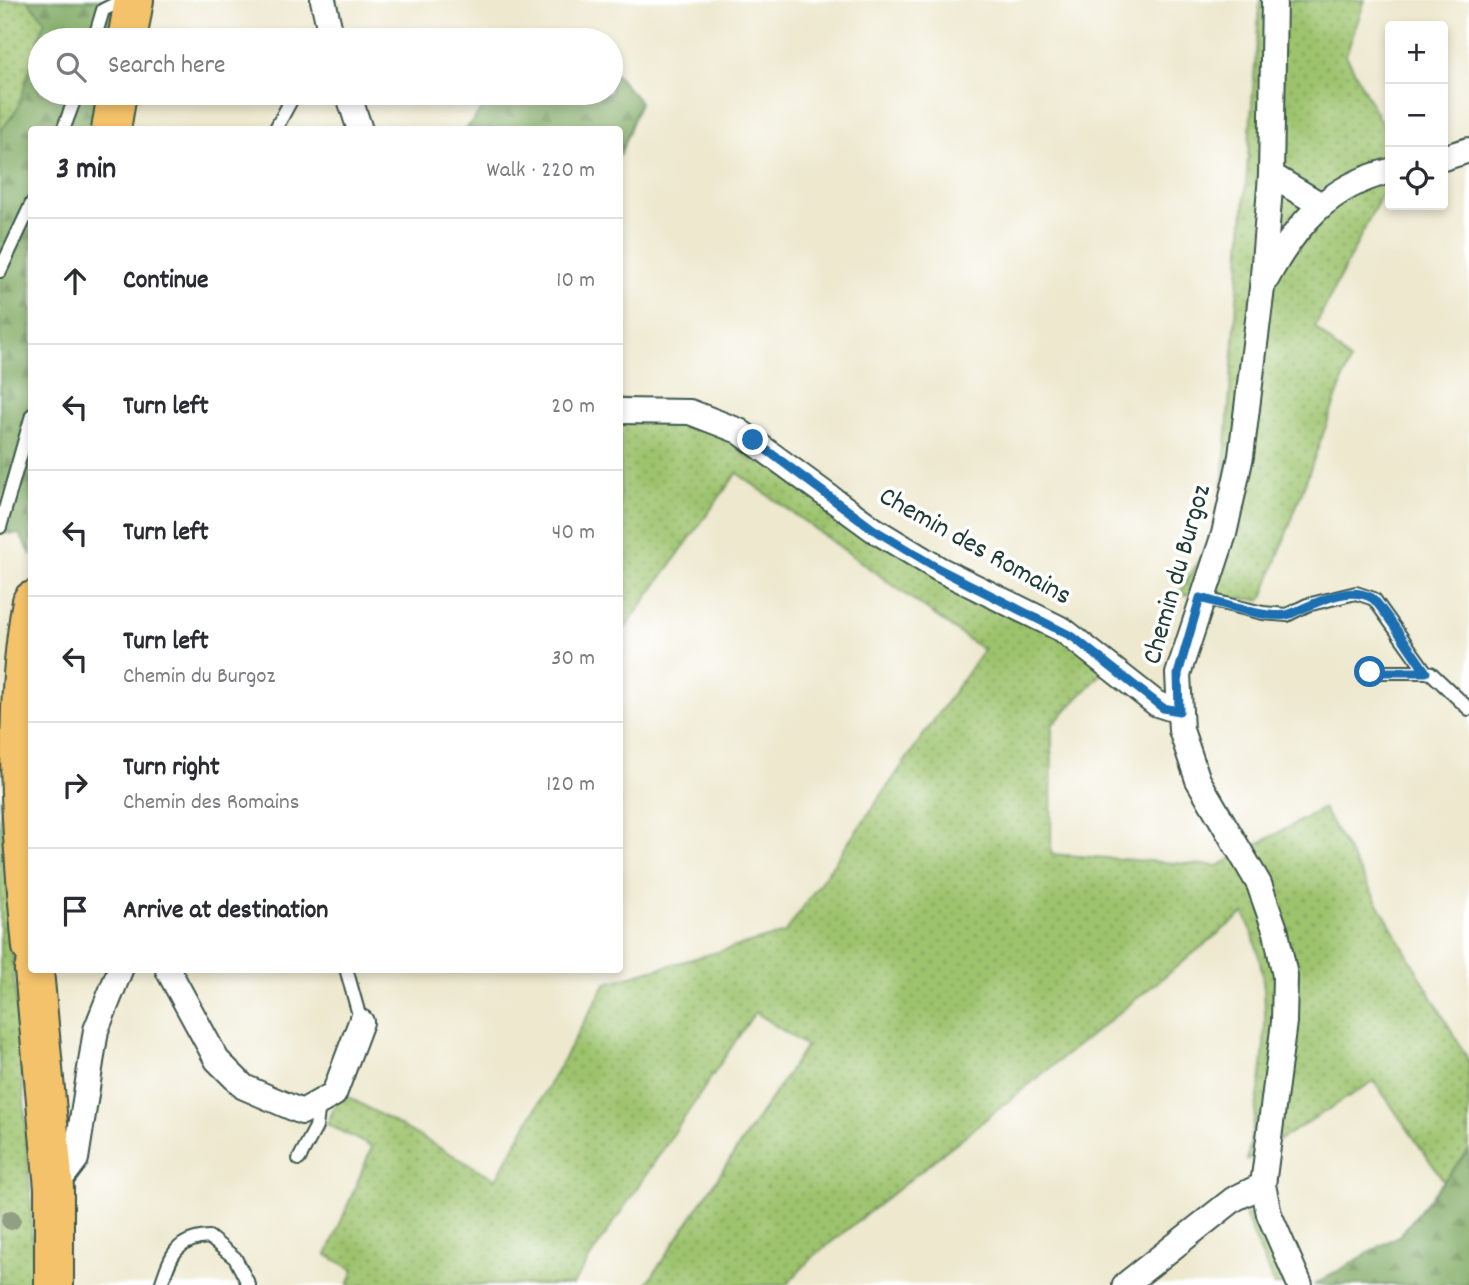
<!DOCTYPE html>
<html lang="en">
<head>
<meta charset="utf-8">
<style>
  :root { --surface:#fff; --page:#f2f2f3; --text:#2b2b33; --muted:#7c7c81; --line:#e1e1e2 }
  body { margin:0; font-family:Dekko,sans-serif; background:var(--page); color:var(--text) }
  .controls { position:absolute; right:21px; top:21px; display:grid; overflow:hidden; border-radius:7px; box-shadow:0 4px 10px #0003 }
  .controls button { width:63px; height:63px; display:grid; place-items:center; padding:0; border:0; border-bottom:2px solid var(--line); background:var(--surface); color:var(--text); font:35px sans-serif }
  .stop { position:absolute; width:21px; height:21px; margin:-16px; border:5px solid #1f6fb2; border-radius:50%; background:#fff }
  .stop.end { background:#1f6fb2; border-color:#fff; box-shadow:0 2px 7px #0008 }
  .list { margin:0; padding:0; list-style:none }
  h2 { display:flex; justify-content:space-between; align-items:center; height:91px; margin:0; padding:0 28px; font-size:30px }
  h2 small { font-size:23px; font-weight:400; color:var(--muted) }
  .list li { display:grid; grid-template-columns:46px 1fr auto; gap:21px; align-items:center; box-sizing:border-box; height:126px; padding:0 28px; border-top:2px solid var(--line) }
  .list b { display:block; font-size:26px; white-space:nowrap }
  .list p { margin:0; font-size:23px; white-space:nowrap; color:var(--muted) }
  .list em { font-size:23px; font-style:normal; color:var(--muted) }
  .icon { flex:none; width:38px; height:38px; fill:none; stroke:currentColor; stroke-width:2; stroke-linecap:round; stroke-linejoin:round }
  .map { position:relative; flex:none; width:1469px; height:1285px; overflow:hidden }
  .search { position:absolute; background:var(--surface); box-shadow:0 4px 10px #0003; left:28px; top:28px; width:595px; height:77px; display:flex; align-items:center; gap:18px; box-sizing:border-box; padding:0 24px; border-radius:38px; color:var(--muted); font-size:26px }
  .panel { position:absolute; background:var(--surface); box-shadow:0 4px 10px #0003; left:28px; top:126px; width:595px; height:847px; border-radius:7px }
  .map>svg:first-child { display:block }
  .grass { fill:url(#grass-dots); stroke:#5e8050; stroke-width:2 }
  .forest { fill:url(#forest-firs); stroke:#4e734a; stroke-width:2 }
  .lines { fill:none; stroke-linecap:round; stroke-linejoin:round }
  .service-casing { stroke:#3e574b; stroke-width:16 }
  .minor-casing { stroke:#3e574b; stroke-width:28 }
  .primary-casing { stroke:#3e574b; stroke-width:42 }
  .service { stroke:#fff; stroke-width:12 }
  .minor { stroke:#fff; stroke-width:24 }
  .primary { stroke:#f3c26a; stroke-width:38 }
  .tree { fill:#91a083 }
  .route { stroke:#1f6fb2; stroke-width:9 }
  .labels { text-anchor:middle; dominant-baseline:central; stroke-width:7; stroke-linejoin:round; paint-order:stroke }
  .street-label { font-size:28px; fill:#1f3d34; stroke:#fff }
</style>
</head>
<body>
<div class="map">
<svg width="1469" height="1285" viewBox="0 0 1469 1285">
  <defs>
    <pattern id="grass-dots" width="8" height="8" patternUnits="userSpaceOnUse" patternTransform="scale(1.75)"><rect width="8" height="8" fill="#9dc36d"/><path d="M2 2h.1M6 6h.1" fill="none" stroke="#7fa05a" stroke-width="1.8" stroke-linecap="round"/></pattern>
    <pattern id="forest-firs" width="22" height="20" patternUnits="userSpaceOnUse" patternTransform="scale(1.75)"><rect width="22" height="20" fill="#7ea960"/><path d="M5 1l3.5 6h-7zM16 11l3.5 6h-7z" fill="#678b50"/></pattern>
  </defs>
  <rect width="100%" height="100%" fill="#fff"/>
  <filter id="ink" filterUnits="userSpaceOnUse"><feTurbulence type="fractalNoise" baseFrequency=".0143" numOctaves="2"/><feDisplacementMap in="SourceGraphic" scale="14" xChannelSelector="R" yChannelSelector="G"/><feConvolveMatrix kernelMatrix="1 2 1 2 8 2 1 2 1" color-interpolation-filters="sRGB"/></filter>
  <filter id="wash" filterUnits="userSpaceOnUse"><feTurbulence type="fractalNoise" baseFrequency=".00686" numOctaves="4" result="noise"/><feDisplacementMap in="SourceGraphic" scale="28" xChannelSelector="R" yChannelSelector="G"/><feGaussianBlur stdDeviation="1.57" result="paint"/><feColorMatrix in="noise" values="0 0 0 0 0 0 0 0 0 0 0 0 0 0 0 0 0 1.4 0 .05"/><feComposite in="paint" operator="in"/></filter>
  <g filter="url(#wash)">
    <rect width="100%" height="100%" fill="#ede8ce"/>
    <g class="grass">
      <polygon points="0,0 27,0 45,20 18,108 0,132"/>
      <polygon points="1260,0 1365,0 1346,55 1390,140 1390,186 1385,188 1315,327 1350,361 1262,600 1179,594 1220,523"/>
      <path d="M 620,399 L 708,407 L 769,438 L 867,516 L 1115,660 L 1052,725 L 1051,854 L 1218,866 L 1323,808 L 1469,1061 L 1469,1150 L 1444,1181 L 1374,1081 L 1247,1160 C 1261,1080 1281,990 1244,913 L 814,1256 L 786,1285 L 646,1285 L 806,1046 L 755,1012 L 572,1285 L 348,1285 L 354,1270 L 327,1255 L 372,1147 L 327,1124 L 341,1093 L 496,1179 L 606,983 L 785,933 L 983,650 L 737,473 L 620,635 Z"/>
      <polygon points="0,797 27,1139 35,1285 0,1285"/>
      <polygon points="1269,1214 1300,1285 1274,1285 1245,1215"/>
    </g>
    <g class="forest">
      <polygon points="27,0 116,0 113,40 40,40 40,93 111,93 110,129 32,130 31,554 19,534 0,533 0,132 18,108 45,20"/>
      <polygon points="611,69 640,102 620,155 620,130 466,129 495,93 611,93"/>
      <polygon points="1469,1150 1469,1285 1314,1285 1401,1234"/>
    </g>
  </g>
  <g filter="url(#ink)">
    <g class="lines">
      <defs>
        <g id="service">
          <polyline points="94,40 103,10 123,0"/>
          <polyline points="120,98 155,93"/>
          <polyline points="63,130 77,93"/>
          <polyline points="275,130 295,93"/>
          <polyline points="0,271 32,203"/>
          <polyline points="0,527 32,415"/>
          <polyline points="1201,598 1263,613 1287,615 1307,605 1356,593 1374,599 1426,672 1431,673 1469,709"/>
          <polyline points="1370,672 1426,672"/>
          <polyline points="347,972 361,1022"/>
          <polyline points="299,1159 316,1127 319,1104"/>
          <path d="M 161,1285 C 171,1256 175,1239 209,1237 L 235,1258 L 249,1285"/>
        </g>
        <g id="minor">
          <polyline points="323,0 332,40"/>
          <polyline points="1274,0 1271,175 1262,288 1241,456 1224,534 1178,674 1181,730 1198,780 1259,884 1276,932 1285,976 1284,1022 1263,1185 1269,1214 1300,1285"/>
          <polyline points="348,93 360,130"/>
          <polyline points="1443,158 1469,150"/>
          <polyline points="1271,175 1321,205"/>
          <path d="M 1267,278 C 1296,224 1329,186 1390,171"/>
          <polyline points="620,411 690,412 739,431 873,529 939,569 1063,630 1157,704 1179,711"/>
          <polyline points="168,970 217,1060 244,1087 302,1112 334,1094 361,1022"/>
          <polyline points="54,1188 76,1159 96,1030 120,970"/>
          <polyline points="1125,1285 1234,1199 1263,1185"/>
        </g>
        <g id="primary">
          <polyline points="127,40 134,0"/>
          <polyline points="111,130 117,93"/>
          <path d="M 32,601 C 12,717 21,831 32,947"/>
          <polyline points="34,970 54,1188 54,1285"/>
        </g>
      </defs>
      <use href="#service" class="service-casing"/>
      <use href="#minor" class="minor-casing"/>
      <use href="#primary" class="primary-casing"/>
      <use href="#service" class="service"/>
      <use href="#minor" class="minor"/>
      <use href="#primary" class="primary"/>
    </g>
    <circle class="tree" cx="11" cy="1220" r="10"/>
  </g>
  <g class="lines" filter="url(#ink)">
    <path class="route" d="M 753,440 L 873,529 L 939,569 L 1073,637 L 1163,708 L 1179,711 L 1178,674 L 1200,598 C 1221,603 1272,621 1290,614 C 1313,605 1346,584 1372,598 C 1380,603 1417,660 1426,672 L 1370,672"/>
  </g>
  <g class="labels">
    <g class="street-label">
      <text transform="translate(974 548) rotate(29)">Chemin des Romains</text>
      <text transform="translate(1179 575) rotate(-74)">Chemin du Burgoz</text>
    </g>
  </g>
</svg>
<div class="controls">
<button>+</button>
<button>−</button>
<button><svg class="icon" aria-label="locate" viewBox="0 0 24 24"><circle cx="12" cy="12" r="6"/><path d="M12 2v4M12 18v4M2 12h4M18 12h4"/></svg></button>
</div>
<div class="stop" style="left:1370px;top:672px"></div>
<div class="stop end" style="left:753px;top:440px"></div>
<div class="search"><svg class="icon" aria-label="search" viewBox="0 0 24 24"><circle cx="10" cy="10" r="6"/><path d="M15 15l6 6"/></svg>Search here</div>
<section class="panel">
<h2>3 min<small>Walk · 220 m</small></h2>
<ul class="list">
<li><svg class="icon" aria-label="ahead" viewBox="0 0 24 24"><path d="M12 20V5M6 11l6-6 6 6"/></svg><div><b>Continue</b></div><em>10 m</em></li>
<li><svg class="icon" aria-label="left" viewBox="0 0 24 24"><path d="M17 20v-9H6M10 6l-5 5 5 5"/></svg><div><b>Turn left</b></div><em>20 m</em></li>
<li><svg class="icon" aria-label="left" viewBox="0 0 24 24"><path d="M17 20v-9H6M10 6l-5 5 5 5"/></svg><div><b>Turn left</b></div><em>40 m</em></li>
<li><svg class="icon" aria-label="left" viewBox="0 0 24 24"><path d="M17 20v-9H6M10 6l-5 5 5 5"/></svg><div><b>Turn left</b><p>Chemin du Burgoz</p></div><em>30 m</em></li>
<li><svg class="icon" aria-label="right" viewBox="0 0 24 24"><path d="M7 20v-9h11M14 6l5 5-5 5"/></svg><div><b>Turn right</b><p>Chemin des Romains</p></div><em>120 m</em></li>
<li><svg class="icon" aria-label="arrive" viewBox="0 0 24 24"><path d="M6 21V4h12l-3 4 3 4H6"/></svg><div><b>Arrive at destination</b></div></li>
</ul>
</section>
</div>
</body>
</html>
